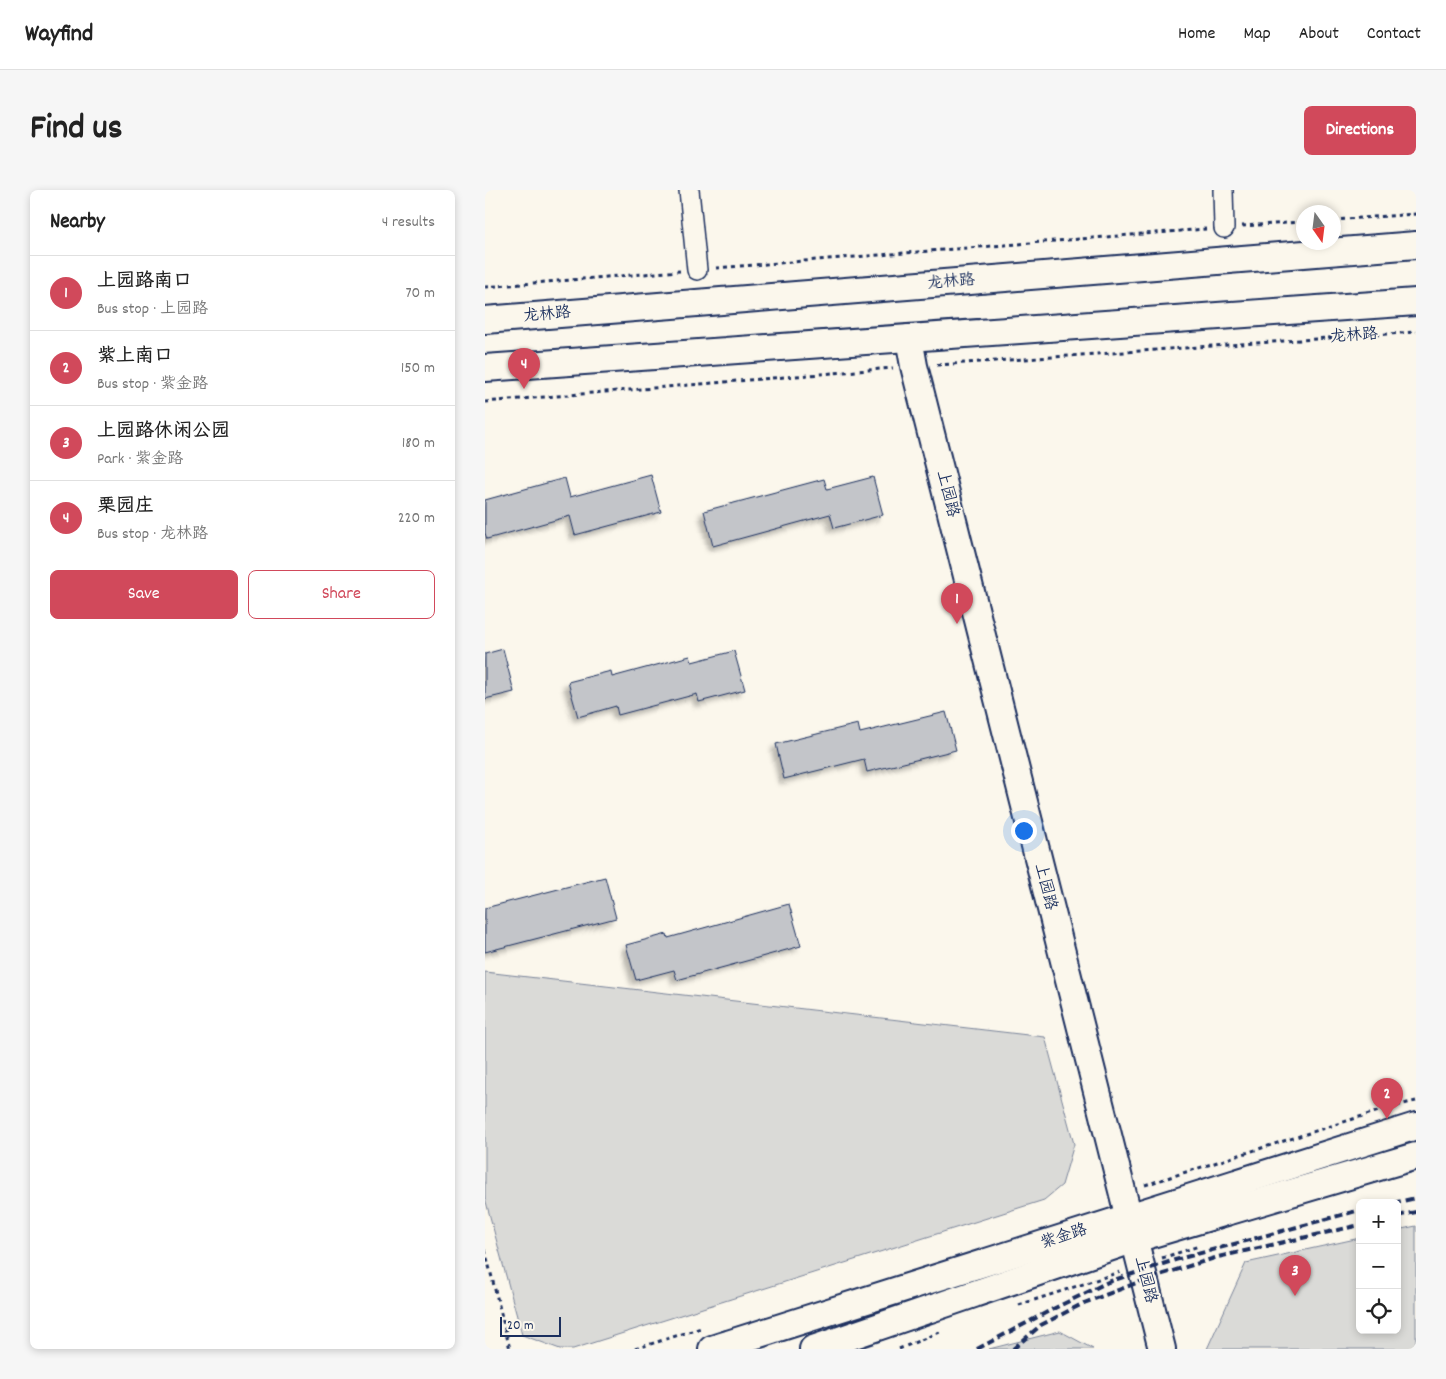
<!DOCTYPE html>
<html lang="en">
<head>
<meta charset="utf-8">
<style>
  :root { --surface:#fff; --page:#f6f6f6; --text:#222; --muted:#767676; --line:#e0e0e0; --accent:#d1495b }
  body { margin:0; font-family:Dekko,"LXGW WenKai TC",sans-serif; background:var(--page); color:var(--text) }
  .controls { position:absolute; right:15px; bottom:15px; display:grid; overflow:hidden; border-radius:8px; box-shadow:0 2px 8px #0003 }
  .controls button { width:45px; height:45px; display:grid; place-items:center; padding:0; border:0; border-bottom:1px solid var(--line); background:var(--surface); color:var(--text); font:25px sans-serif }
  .compass { position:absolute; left:811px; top:15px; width:45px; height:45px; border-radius:50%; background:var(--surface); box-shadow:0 2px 8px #0003; rotate:166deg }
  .scale { position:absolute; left:15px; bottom:12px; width:61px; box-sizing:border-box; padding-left:5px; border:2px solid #1b2f5e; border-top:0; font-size:14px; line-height:18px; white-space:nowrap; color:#1b2f5e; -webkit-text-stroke:4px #fbf7ec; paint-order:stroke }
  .you { position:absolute; left:538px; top:640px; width:18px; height:18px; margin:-12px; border:4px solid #fff; border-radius:50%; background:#1a73e8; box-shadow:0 0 0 8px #1a73e833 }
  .badge { display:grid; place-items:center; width:32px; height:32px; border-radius:50%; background:var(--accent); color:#fff; font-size:16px; font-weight:700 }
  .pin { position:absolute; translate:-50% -41px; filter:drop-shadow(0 1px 2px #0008) }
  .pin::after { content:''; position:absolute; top:26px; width:18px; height:15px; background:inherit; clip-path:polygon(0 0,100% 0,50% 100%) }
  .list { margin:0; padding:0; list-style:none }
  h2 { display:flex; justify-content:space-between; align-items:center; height:65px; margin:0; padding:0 20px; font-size:21px }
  h2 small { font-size:16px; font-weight:400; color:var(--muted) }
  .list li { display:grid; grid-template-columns:32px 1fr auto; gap:15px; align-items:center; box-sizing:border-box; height:75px; padding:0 20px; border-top:1px solid var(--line) }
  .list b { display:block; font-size:19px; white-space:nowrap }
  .list p { margin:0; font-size:16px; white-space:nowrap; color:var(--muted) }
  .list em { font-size:16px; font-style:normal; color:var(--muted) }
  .actions { display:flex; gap:10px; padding:15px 20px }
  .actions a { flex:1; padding:11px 0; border:1px solid var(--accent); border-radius:8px; text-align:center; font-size:18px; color:var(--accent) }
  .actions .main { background:var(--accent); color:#fff }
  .icon { flex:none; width:28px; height:28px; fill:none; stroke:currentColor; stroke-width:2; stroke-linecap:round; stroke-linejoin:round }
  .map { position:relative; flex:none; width:931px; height:1159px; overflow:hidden; border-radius:8px }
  header { display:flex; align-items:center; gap:30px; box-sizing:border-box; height:70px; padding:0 25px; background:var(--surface); border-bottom:1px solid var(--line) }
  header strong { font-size:24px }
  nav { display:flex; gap:28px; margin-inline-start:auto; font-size:18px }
  .intro { display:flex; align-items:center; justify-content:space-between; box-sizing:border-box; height:120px; padding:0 30px }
  h1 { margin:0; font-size:35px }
  .button { padding:12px 22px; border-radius:8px; background:var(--accent); color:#fff; font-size:18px; font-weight:700 }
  main { display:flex; gap:30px; padding:0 30px }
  aside { flex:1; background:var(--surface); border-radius:8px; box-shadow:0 2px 8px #0003 }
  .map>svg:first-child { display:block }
  .green { fill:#dadad7; stroke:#7a849a }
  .building { fill:#c3c5c9; stroke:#1b2f5e; filter:url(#shadow) }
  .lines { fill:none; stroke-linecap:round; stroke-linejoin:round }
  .street-casing { stroke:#1b2f5e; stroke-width:22 }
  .secondary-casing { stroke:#1b2f5e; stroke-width:30 }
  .path { stroke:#1b2f5e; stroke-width:3; stroke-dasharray:4 4; stroke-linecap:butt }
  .street { stroke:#fbf7ec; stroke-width:19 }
  .secondary { stroke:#fbf7ec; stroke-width:26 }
  .rail { stroke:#1b2f5e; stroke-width:4; stroke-dasharray:8 4; stroke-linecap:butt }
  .labels { text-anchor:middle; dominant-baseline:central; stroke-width:4; stroke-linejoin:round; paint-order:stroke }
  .street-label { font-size:16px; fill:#1b2f5e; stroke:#fbf7ec }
</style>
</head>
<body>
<header>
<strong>Wayfind</strong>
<nav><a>Home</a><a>Map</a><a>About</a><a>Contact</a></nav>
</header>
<div class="intro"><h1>Find us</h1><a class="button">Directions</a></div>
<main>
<aside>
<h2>Nearby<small>4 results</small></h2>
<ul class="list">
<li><span class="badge">1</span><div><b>上园路南口</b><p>Bus stop · 上园路</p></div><em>70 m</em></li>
<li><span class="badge">2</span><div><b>紫上南口</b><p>Bus stop · 紫金路</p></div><em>150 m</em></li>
<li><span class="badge">3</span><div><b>上园路休闲公园</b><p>Park · 紫金路</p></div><em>180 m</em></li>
<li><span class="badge">4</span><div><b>栗园庄</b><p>Bus stop · 龙林路</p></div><em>220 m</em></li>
</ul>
<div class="actions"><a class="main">Save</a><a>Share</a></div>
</aside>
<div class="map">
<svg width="931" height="1159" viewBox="0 0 931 1159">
  <defs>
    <filter id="shadow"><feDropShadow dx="-4.5" dy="4.5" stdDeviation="2.5" flood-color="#0004"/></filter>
  </defs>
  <rect width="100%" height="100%" fill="#fbf7ec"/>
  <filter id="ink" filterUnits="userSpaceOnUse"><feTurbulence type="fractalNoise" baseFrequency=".02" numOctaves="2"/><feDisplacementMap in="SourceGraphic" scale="10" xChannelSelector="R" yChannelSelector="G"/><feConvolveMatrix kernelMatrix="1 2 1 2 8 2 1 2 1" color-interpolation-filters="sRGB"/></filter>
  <g filter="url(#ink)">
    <g class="green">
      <polygon points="0,782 560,847 589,954 577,995 559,1010 88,1159 75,1159 37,1145 0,1008"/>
      <polygon points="931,1036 931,1159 722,1159 761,1073 875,1048 875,1140 912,1140 912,1040"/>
      <polygon points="575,1141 608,1159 504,1159"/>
    </g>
    <g class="building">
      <polygon points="166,285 176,322 90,345 85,326 2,349 0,343 0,310 80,288 85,307"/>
      <polygon points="388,287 398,325 349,338 345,324 228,356 219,321 339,289 342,299"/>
      <polygon points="18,459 29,502 0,509 0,464"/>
      <polygon points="249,461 260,500 214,512 212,504 133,525 131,516 93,527 83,492 126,481 127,487 205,466 207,472"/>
      <polygon points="461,522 471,560 382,582 379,569 299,589 291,554 373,534 375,543"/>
      <polygon points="120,687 131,728 0,762 0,718"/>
      <polygon points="304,714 316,756 192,790 189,780 151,790 141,755 182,744 183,748"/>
    </g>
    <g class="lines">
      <defs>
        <g id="street">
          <polyline points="204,0 212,80"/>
          <polyline points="738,0 739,38"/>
        </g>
        <g id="secondary">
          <polyline points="0,130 931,55"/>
          <polyline points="424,148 429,176 677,1159"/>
          <polyline points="0,178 931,112"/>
          <polyline points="227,1159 931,936"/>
          <polyline points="328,1159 650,1049 931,966"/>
        </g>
      </defs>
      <use href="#street" class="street-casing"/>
      <use href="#secondary" class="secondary-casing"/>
      <g class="path">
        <polyline points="848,30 931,24"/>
        <polyline points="757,36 818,32"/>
        <polyline points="231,78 721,39"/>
        <polyline points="0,97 195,81"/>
        <polyline points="452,175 931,142"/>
        <polyline points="0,212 408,178"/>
        <polyline points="660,995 906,917 931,911"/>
        <polyline points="0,1060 25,1159"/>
        <polyline points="677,1068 714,1056"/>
        <polyline points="534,1115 635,1082"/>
        <polyline points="150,1159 216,1138"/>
        <polyline points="414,1159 455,1142"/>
      </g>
      <use href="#street" class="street"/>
      <use href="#secondary" class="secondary"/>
      <g class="rail">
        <polyline points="908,1013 931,1008"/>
        <polyline points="912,1026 931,1022"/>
        <polyline points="492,1159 568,1119 623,1092 690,1070 875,1020"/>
        <polyline points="528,1159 556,1135 599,1113 662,1089 733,1067 875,1035"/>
      </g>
    </g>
  </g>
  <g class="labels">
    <g class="street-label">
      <text transform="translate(466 92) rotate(-5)">龙林路</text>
      <text transform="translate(62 125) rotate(-5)">龙林路</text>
      <text transform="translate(869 146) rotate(-4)">龙林路</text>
      <text transform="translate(462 304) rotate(76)">上园路</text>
      <text transform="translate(560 697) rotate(76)">上园路</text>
      <text transform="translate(579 1047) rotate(-18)">紫金路</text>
      <text transform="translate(660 1090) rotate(76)">上园路</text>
    </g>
  </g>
</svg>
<div class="controls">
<button>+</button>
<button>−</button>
<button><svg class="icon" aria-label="locate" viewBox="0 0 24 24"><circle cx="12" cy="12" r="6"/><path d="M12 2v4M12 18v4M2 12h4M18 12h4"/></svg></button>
</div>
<svg class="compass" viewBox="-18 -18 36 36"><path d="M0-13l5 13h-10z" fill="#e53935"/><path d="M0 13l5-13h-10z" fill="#767676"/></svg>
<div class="scale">20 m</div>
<div class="you"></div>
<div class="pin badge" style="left:472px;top:434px">1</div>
<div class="pin badge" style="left:902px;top:929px">2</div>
<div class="pin badge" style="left:810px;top:1106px">3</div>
<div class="pin badge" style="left:39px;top:199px">4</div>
</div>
</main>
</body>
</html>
